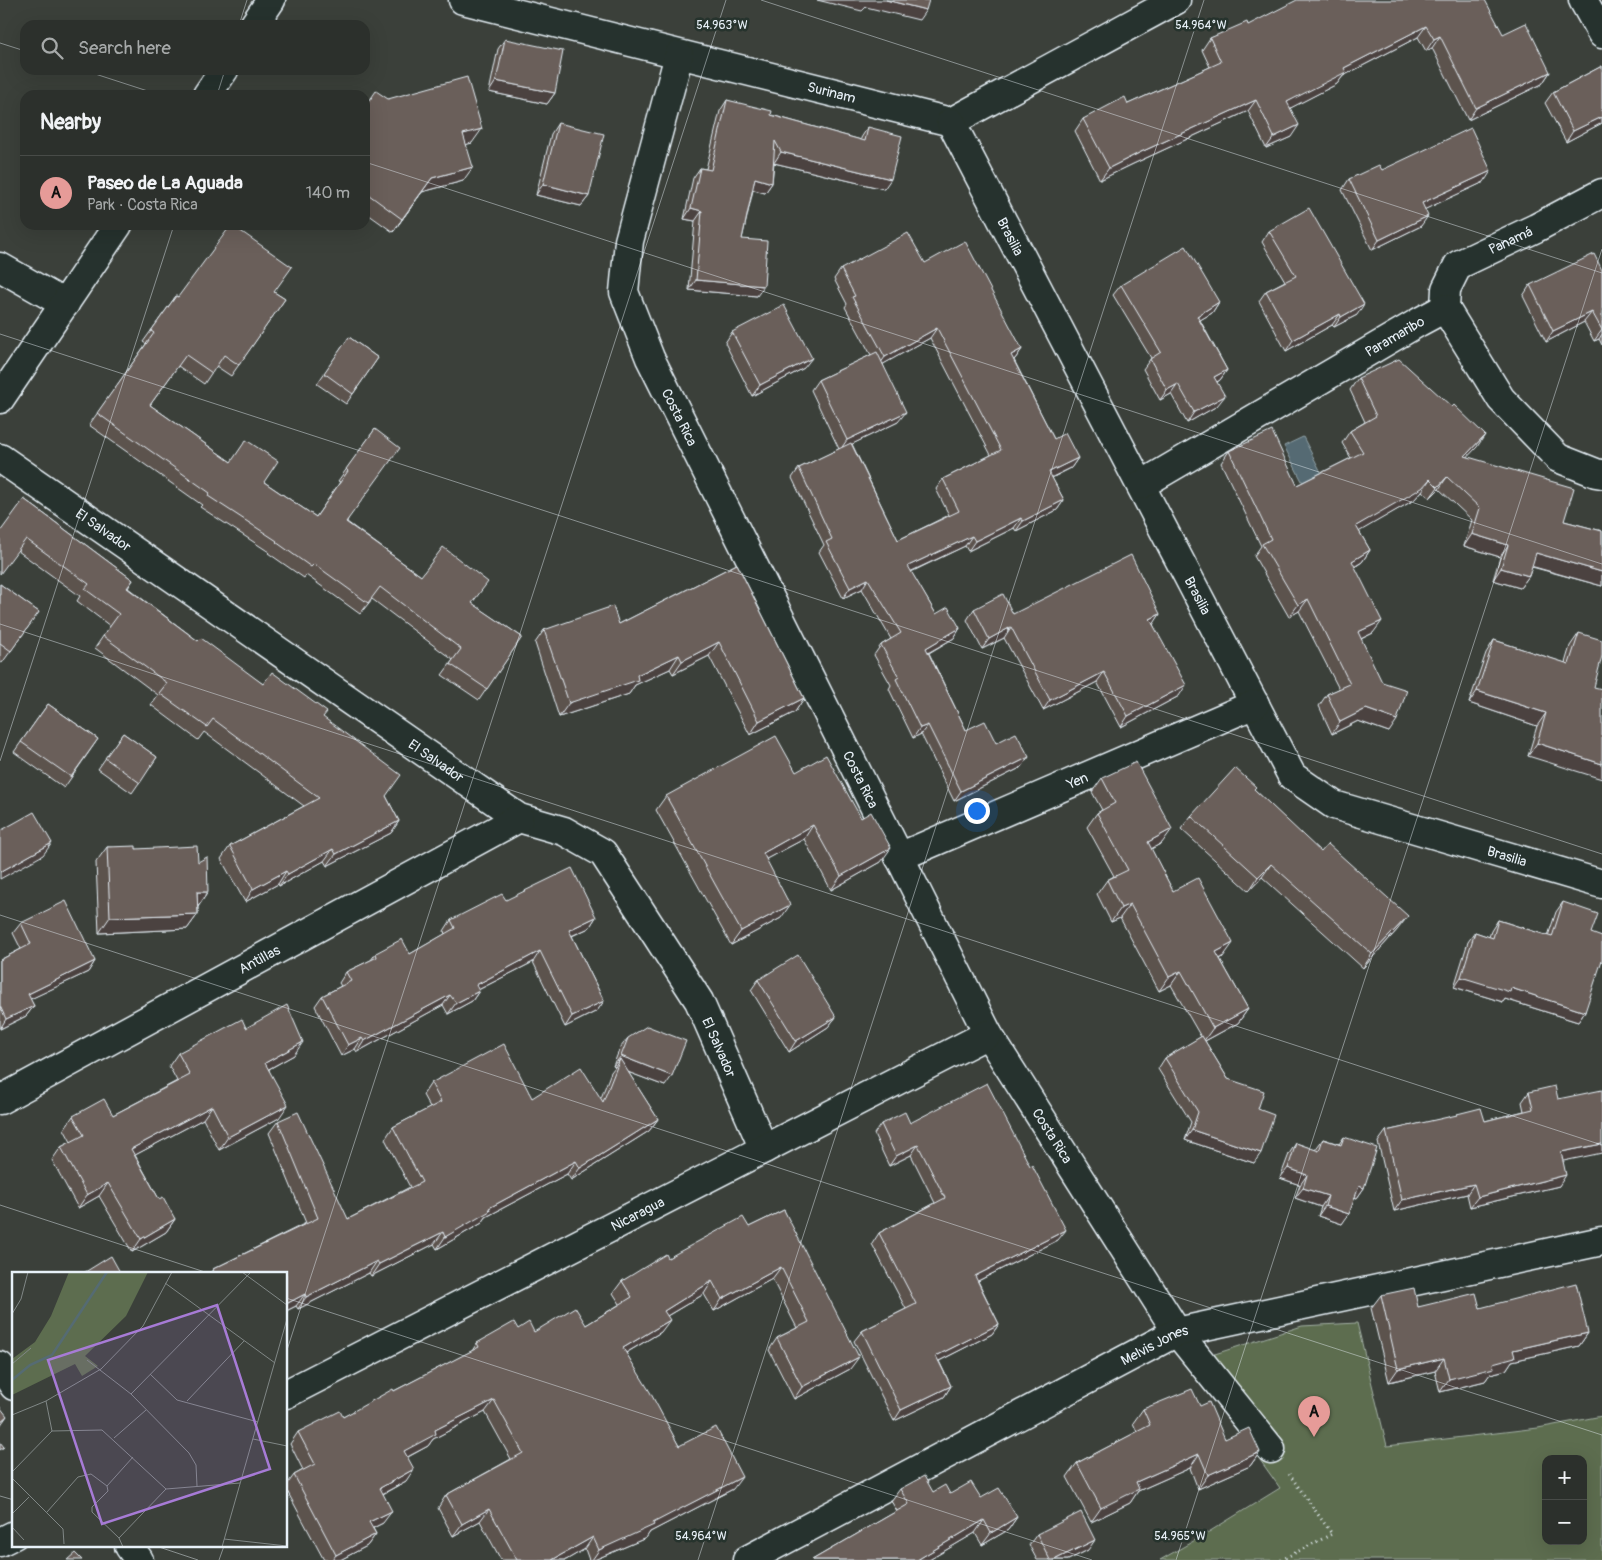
<!DOCTYPE html>
<html lang="en">
<head>
<meta charset="utf-8">
<style>
  :root { --surface:#2c302c; --page:#383c38; --text:#f1f3f6; --muted:#a6a9a9; --line:#484b48; --accent:#e69b98 }
  body { margin:0; font-family:Pangolin,sans-serif; background:var(--page); color:var(--text) }
  .controls { position:absolute; right:15px; bottom:15px; display:grid; overflow:hidden; border-radius:10px; box-shadow:0 5px 20px #0002 }
  .controls button { width:45px; height:45px; display:grid; place-items:center; padding:0; border:0; border-bottom:1px solid var(--line); background:var(--surface); color:var(--text); font:25px sans-serif }
  .you { position:absolute; left:976px; top:810px; width:18px; height:18px; margin:-12px; border:4px solid #fff; border-radius:50%; background:#1a73e8; box-shadow:0 0 0 8px #1a73e833 }
  .badge { display:grid; place-items:center; width:32px; height:32px; border-radius:50%; background:var(--accent); color:#111; font-size:16px; font-weight:700 }
  .pin { position:absolute; translate:-50% -41px; filter:drop-shadow(0 1px 2px #0008) }
  .pin::after { content:''; position:absolute; top:26px; width:18px; height:15px; background:inherit; clip-path:polygon(0 0,100% 0,50% 100%) }
  .list { margin:0; padding:0; list-style:none }
  h2 { display:flex; justify-content:space-between; align-items:center; height:65px; margin:0; padding:0 20px; font-size:21px }
  h2 small { font-size:16px; font-weight:400; color:var(--muted) }
  .list li { display:grid; grid-template-columns:32px 1fr auto; gap:15px; align-items:center; box-sizing:border-box; height:75px; padding:0 20px; border-top:1px solid var(--line) }
  .list b { display:block; font-size:19px; white-space:nowrap }
  .list p { margin:0; font-size:16px; white-space:nowrap; color:var(--muted) }
  .list em { font-size:16px; font-style:normal; color:var(--muted) }
  .icon { flex:none; width:28px; height:28px; fill:none; stroke:currentColor; stroke-width:2; stroke-linecap:round; stroke-linejoin:round }
  .map { position:relative; flex:none; width:1602px; height:1560px; overflow:hidden }
  .search { position:absolute; background:var(--surface); box-shadow:0 5px 20px #0002; left:20px; top:20px; width:350px; height:55px; display:flex; align-items:center; gap:12px; box-sizing:border-box; padding:0 18px; border-radius:15px; color:var(--muted); font-size:19px }
  .panel { position:absolute; background:var(--surface); box-shadow:0 5px 20px #0002; left:20px; top:90px; width:350px; height:140px; border-radius:15px }
  .map>svg:first-child { display:block }
  .green { fill:#5d6d4f; stroke:#a2afa4; fill-rule:evenodd }
  .water { fill:#556b73; stroke:#90a1a8 }
  .lines { fill:none; stroke-linecap:round; stroke-linejoin:round }
  .street-casing { stroke:#e8f1f8; stroke-width:31 }
  .secondary-casing { stroke:#e8f1f8; stroke-width:31 }
  .path { stroke:#e8f1f8; stroke-width:3; stroke-dasharray:1 4; stroke-linecap:butt }
  .street { stroke:#26332d; stroke-width:28 }
  .secondary { stroke:#26332d; stroke-width:28 }
  .wall { fill:#5c524d; stroke:#e8f1f8; fill-rule:evenodd }
  .shaded-wall { fill:#4b423f; stroke:#e8f1f8 }
  .building { fill:#6b5f5a; stroke:#e8f1f8 }
  .ticks { fill:none; stroke:#e8f1f8; stroke-width:1; stroke-opacity:0.45 }
  .labels { text-anchor:middle; dominant-baseline:central; stroke-width:5; stroke-linejoin:round; paint-order:stroke }
  .street-label { font-size:14px; fill:#e8f1f8; stroke:#26332d }
  .inset-river { fill:none; stroke:#556b73; stroke-width:2.5 }
  .inset-road { fill:none; stroke:#808786; stroke-width:1 }
  .view { fill:#a77bd6; fill-opacity:0.15; stroke:#a77bd6; stroke-width:2.5 }
  .inset-edge { fill:none; stroke:#e8f1f8; stroke-width:2.5 }
  .ticks-label { font-size:12px; text-anchor:middle; fill:#e8f1f8; stroke:#26332d; stroke-width:5; stroke-linejoin:round; paint-order:stroke }
</style>
</head>
<body>
<div class="map">
<svg width="1602" height="1560" viewBox="0 0 1602 1560">
  <rect width="100%" height="100%" fill="#3b403a"/>
  <filter id="ink" filterUnits="userSpaceOnUse"><feTurbulence type="fractalNoise" baseFrequency=".02" numOctaves="2"/><feDisplacementMap in="SourceGraphic" scale="10" xChannelSelector="R" yChannelSelector="G"/><feConvolveMatrix kernelMatrix="1 2 1 2 8 2 1 2 1" color-interpolation-filters="sRGB"/></filter>
  <g filter="url(#ink)">
    <path class="green" d="M 1357,1323 L 1387,1446 L 1538,1428 L 1602,1416 L 1602,1560 L 1160,1560 L 1199,1538 L 1280,1488 L 1190,1362 L 1302,1326 ZM 1546,1459 L 1583,1459 L 1583,1541 L 1546,1541 Z"/>
    <polygon class="water" points="1303,437 1322,474 1303,483 1284,446"/>
    <g class="lines">
      <defs>
        <g id="street">
          <path id="s1" d="M 463,0 L 951,122 L 1176,0"/>
          <polyline points="1583,0 1602,34"/>
          <path id="s2" d="M 679,55 L 629,241 L 624,292 L 650,358 L 988,1034 L 1177,1332 L 1271,1449"/>
          <path id="s3" d="M 951,122 L 1292,776 L 1334,805 L 1602,884"/>
          <polyline points="0,267 65,304"/>
          <path id="s4" d="M 1445,308 L 1446,289 L 1458,265 L 1536,228 L 1602,193"/>
          <path id="s5" d="M 0,458 L 519,818 L 564,831 L 603,853 L 699,1001 L 764,1149"/>
          <path id="s6" d="M 1141,485 L 1419,322 L 1445,308 L 1501,399 L 1558,458 L 1596,473 L 1602,474"/>
          <path id="s7" d="M 899,857 L 1255,704"/>
          <path id="s8" d="M 0,1100 L 519,818"/>
          <polyline points="0,1366 14,1386"/>
          <path id="s9" d="M 286,1394 L 988,1034"/>
          <polyline points="0,1542 14,1535"/>
          <polyline points="129,1546 139,1560"/>
          <path id="s10" d="M 747,1560 L 1177,1332 L 1602,1241"/>
        </g>
        <g id="secondary">
          <polyline points="254,25 271,0"/>
          <polyline points="207,95 224,70"/>
          <polyline points="0,399 118,225"/>
        </g>
      </defs>
      <use href="#street" class="street-casing"/>
      <use href="#secondary" class="secondary-casing"/>
      <polyline class="path" points="1281,1560 1332,1534 1289,1474"/>
      <use href="#street" class="street"/>
      <use href="#secondary" class="secondary"/>
    </g>
    <g class="wall">
      <polygon points="1328,1 1503,34 1550,72 1542,84 1468,120 1432,48 1426,51 1418,37 1343,76 1337,84 1290,108 1291,137 1266,148 1248,111 1133,164 1100,180 1075,131 1083,119 1128,104 1210,67 1202,50 1210,38 1248,25"/>
      <polygon points="505,39 555,93 547,104 489,92 498,49"/>
      <polygon points="1602,66 1602,123 1566,142 1545,103 1553,92"/>
      <polygon points="388,99 472,143 466,144 463,181 422,192 393,232 365,212 365,107"/>
      <polygon points="727,100 771,115 861,140 861,138 868,127 884,189 774,163 774,162 772,183 765,193 753,190 742,239 757,296 689,290 695,221 684,219 693,178 700,168 706,169 720,111"/>
      <polygon points="558,123 589,196 581,206 536,195 551,134"/>
      <polygon points="1382,170 1484,182 1425,209 1421,226 1372,250 1342,190 1349,179"/>
      <polygon points="1269,231 1357,315 1334,327 1332,325 1286,351 1259,301 1266,291 1285,281 1262,242"/>
      <path d="M 925,263 L 1022,349 L 1015,359 L 1014,360 L 1054,439 L 1078,458 L 1071,468 L 1052,478 L 1064,500 L 1057,510 L 1016,531 L 1014,528 L 968,551 L 965,546 L 911,572 L 936,614 L 960,628 L 954,638 L 929,653 L 966,730 L 996,743 L 1022,767 L 954,801 L 921,734 L 913,738 L 889,689 L 891,685 L 874,655 L 881,645 L 891,639 L 862,589 L 843,598 L 819,552 L 824,545 L 792,478 L 799,468 L 839,449 L 811,390 L 818,380 L 871,355 L 845,307 L 847,304 L 834,279 L 841,269 ZM 930,338 L 991,455 L 943,479 L 936,489 L 949,515 L 898,540 L 852,444 L 898,422 L 883,364 Z"/>
      <polygon points="1602,270 1602,345 1599,339 1594,341 1584,322 1546,342 1523,296 1530,285"/>
      <polygon points="1121,285 1219,302 1212,313 1200,320 1227,370 1220,380 1217,382 1217,406 1187,423 1171,394 1160,400 1143,369 1151,358 1113,295"/>
      <polygon points="274,292 285,299 231,376 216,366 204,384 178,366 150,405 231,462 264,482 316,517 340,482 338,481 375,429 347,522 421,576 473,604 522,637 479,700 442,675 453,660 372,599 360,614 306,575 304,578 268,553 269,552 200,507 202,505 89,425 146,344 143,342 176,296 178,297"/>
      <polygon points="732,332 804,368 752,396 725,343"/>
      <polygon points="349,337 378,358 346,404 317,384"/>
      <polygon points="1358,378 1477,447 1467,456 1564,521 1602,531 1602,586 1532,567 1529,576 1520,588 1493,580 1500,557 1464,546 1472,520 1439,489 1430,498 1422,491 1414,500 1359,531 1370,550 1362,562 1355,567 1373,633 1361,639 1389,732 1358,721 1332,734 1319,706 1327,694 1339,689 1299,611 1289,617 1254,556 1261,546 1221,463 1229,451 1297,485 1351,458 1342,443 1350,431 1365,422 1350,390"/>
      <polygon points="24,499 133,580 128,588 198,641 263,684 323,718 386,796 399,821 391,833 327,866 324,861 279,886 278,884 245,902 221,859 230,846 304,806 204,732 198,740 151,705 158,695 95,648 110,626 77,601 80,596 18,551"/>
      <polygon points="737,564 804,698 795,712 750,735 709,656 673,674 670,669 635,685 629,694 559,717 535,643 544,630 619,624"/>
      <polygon points="0,584 39,612 2,663 0,662"/>
      <polygon points="974,609 1013,614 1160,614 1153,624 1179,696 1121,727 1097,682 1043,710 1004,638 982,649 967,620"/>
      <polygon points="1579,633 1602,656 1528,756 1537,726 1469,703 1486,653 1494,640 1565,663 1570,646"/>
      <polygon points="48,704 98,739 64,788 14,752"/>
      <polygon points="123,733 157,757 132,793 98,769"/>
      <polygon points="796,772 881,862 831,890 804,839 766,859 781,918 731,945 656,810 666,796"/>
      <polygon points="1102,778 1162,843 1151,849 1173,891 1223,957 1220,959 1248,1009 1238,1023 1205,1041 1228,1079 1258,1109 1254,1163 1185,1140 1191,1122 1158,1069 1165,1058 1201,1037 1171,985 1159,991 1120,918 1111,922 1097,894 1107,880 1114,876 1087,827 1097,813 1102,810 1092,792"/>
      <polygon points="1254,789 1398,929 1363,968 1262,877 1249,891 1181,829 1191,816"/>
      <polygon points="107,847 136,849 198,862 208,892 198,907 198,914 187,929 99,933 96,862"/>
      <polygon points="506,900 596,917 589,928 572,936 604,1001 597,1011 565,1027 533,962 478,990 479,991 472,1001 448,1014 443,1005 357,1052 355,1049 341,1056 315,1006 322,996 341,986 339,983 346,972 371,960 376,953 410,954 445,934 444,931 451,920"/>
      <polygon points="1563,902 1591,933 1585,1012 1578,1022 1505,999 1503,1002 1454,987 1468,942 1475,932 1489,937 1491,931 1498,920 1548,936 1556,912"/>
      <polygon points="21,923 95,961 88,972 30,999 34,1006 26,1016 0,1029 0,960 21,949 13,933"/>
      <polygon points="758,980 836,1017 828,1027 789,1052 751,990"/>
      <polygon points="246,1028 294,1055 269,1069 279,1118 219,1150 203,1119 135,1155 159,1199 175,1219 166,1232 132,1252 99,1196 78,1208 52,1160 61,1147 71,1142 64,1129 73,1116 113,1115 177,1081 169,1066 178,1053"/>
      <polygon points="628,1038 665,1086 628,1072 658,1119 649,1131 571,1180 567,1174 486,1217 482,1223 437,1249 434,1244 371,1276 369,1273 298,1309 296,1306 286,1311 286,1274 210,1274 213,1269 306,1223 269,1133 278,1121 348,1219 410,1187 385,1139 393,1127 430,1108 423,1095 431,1083 532,1098 601,1098 611,1072 615,1067 613,1066 620,1048"/>
      <polygon points="1529,1092 1563,1161 1559,1186 1470,1207 1467,1194 1394,1211 1378,1142 1386,1131 1456,1116 1457,1114 1485,1121 1524,1111 1522,1102"/>
      <polygon points="910,1123 1058,1240 978,1281 999,1324 992,1334 939,1361 951,1386 944,1397 894,1421 854,1341 862,1331 906,1309 872,1244 879,1233 935,1203 911,1155 889,1166 874,1134 881,1124"/>
      <polygon points="1344,1137 1364,1188 1357,1198 1355,1197 1342,1224 1318,1216 1321,1207 1295,1198 1300,1185 1280,1178 1289,1154 1296,1143 1315,1150 1323,1139 1339,1144"/>
      <polygon points="784,1210 850,1369 794,1399 769,1350 777,1338 797,1328 772,1279 714,1311 704,1294 667,1316 661,1332 626,1353 679,1446 733,1489 650,1532 646,1538 594,1560 589,1560 585,1549 566,1560 501,1560 480,1521 453,1536 438,1508 446,1495 511,1459 485,1412 433,1439 428,1446 408,1457 406,1481 383,1494 383,1523 373,1528 376,1534 367,1546 340,1560 324,1560 286,1489 286,1486 294,1475 303,1470 290,1444 298,1432 343,1417 472,1351 477,1343 518,1329 534,1332 586,1325 620,1304 613,1293 622,1281 668,1258 749,1227"/>
      <polygon points="1381,1295 1418,1307 1480,1308 1588,1333 1579,1346 1512,1361 1506,1370 1490,1374 1485,1381 1440,1392 1435,1371 1389,1382 1371,1308"/>
      <polygon points="1200,1406 1225,1439 1260,1452 1250,1466 1198,1489 1190,1468 1138,1491 1130,1503 1091,1522 1067,1477 1077,1463 1137,1432 1133,1423 1143,1409"/>
      <polygon points="900,1489 933,1492 981,1498 1017,1517 1008,1530 982,1545 975,1533 929,1560 812,1560 897,1511 891,1501"/>
      <polygon points="1037,1534 1088,1550 1068,1560 1037,1560 1029,1545"/>
    </g>
    <g class="shaded-wall">
      <polygon points="817,0 886,0 926,10 919,20 866,7 862,11"/>
      <polygon points="1426,26 1418,37 1343,76 1337,84 1279,114 1287,102 1344,68"/>
      <polygon points="1440,36 1432,48 1426,51 1434,39"/>
      <polygon points="1550,72 1542,84 1468,120 1476,108"/>
      <polygon points="496,81 555,93 547,104 489,92"/>
      <polygon points="1256,100 1248,111 1133,164 1100,180 1109,168 1141,152"/>
      <polygon points="1602,117 1602,123 1566,142 1573,131"/>
      <polygon points="1299,125 1291,137 1266,148 1274,137"/>
      <polygon points="482,129 472,143 454,148 463,134"/>
      <polygon points="781,152 891,179 884,189 774,163"/>
      <polygon points="473,167 463,181 422,192 393,232 432,178"/>
      <polygon points="1491,171 1484,182 1415,214 1422,203"/>
      <polygon points="755,178 772,183 765,193 748,188"/>
      <polygon points="543,184 589,196 581,206 536,195"/>
      <polygon points="691,208 702,211 695,221 684,219"/>
      <polygon points="1428,216 1421,226 1372,250 1379,240"/>
      <polygon points="696,280 764,286 757,296 689,290"/>
      <polygon points="1219,302 1212,313 1190,326 1197,316"/>
      <polygon points="1364,304 1357,315 1334,327 1341,317"/>
      <polygon points="1592,312 1584,322 1546,342 1553,331"/>
      <polygon points="1340,314 1332,325 1286,351 1293,340"/>
      <polygon points="937,328 930,338 878,367 885,357"/>
      <polygon points="1602,330 1602,334 1599,339 1594,341"/>
      <polygon points="1022,349 1015,359 1004,365 1011,355"/>
      <polygon points="812,358 804,368 752,396 760,385"/>
      <polygon points="1227,370 1220,380 1207,388 1214,377"/>
      <polygon points="1178,384 1171,394 1160,400 1167,390"/>
      <polygon points="1225,396 1217,406 1187,423 1194,412"/>
      <polygon points="906,412 898,422 840,450 847,440"/>
      <polygon points="1485,435 1477,447 1457,468 1465,456"/>
      <polygon points="1078,458 1071,468 1042,482 1049,472"/>
      <polygon points="1447,477 1439,489 1430,498 1438,487"/>
      <polygon points="1430,479 1422,491 1414,500 1348,538 1356,526"/>
      <polygon points="1064,500 1057,510 1016,531 1023,521"/>
      <polygon points="1021,518 1014,528 968,551 975,541"/>
      <polygon points="1472,534 1508,545 1500,557 1464,546"/>
      <polygon points="972,536 965,546 901,576 908,566"/>
      <polygon points="1370,550 1362,562 1344,573 1352,561"/>
      <polygon points="1536,553 1602,572 1602,586 1527,565"/>
      <polygon points="1501,568 1529,576 1520,588 1493,580"/>
      <polygon points="868,579 862,589 843,598 850,588"/>
      <polygon points="1308,599 1299,611 1289,617 1298,605"/>
      <polygon points="1160,614 1153,625 1150,619"/>
      <polygon points="1382,621 1373,633 1350,644 1358,632"/>
      <polygon points="1011,627 1004,638 982,649 989,639"/>
      <polygon points="960,628 954,638 919,658 926,648"/>
      <polygon points="719,642 709,656 673,674 682,661"/>
      <polygon points="679,655 670,669 635,685 629,694 559,717 569,703 637,675"/>
      <polygon points="1104,672 1097,682 1043,710 1050,700"/>
      <polygon points="1186,685 1179,696 1121,727 1128,716"/>
      <polygon points="1477,691 1546,713 1537,726 1469,703"/>
      <polygon points="804,698 795,712 750,735 759,721"/>
      <polygon points="1366,709 1397,720 1389,732 1358,721 1332,734 1340,722"/>
      <polygon points="928,725 921,734 913,738 920,728"/>
      <polygon points="1537,743 1602,764 1602,779 1528,756"/>
      <polygon points="1029,757 1022,767 954,801 961,791"/>
      <polygon points="399,821 391,833 327,866 336,854"/>
      <polygon points="813,825 804,839 753,866 763,853"/>
      <polygon points="1172,829 1162,843 1138,856 1148,842"/>
      <polygon points="52,843 43,855 0,879 0,872"/>
      <polygon points="891,848 881,862 831,890 841,876"/>
      <polygon points="333,849 324,861 279,886 288,874"/>
      <polygon points="1271,864 1262,877 1249,891 1258,877"/>
      <polygon points="286,871 278,884 245,902 253,889"/>
      <polygon points="197,892 208,892 197,908"/>
      <polygon points="1130,904 1120,918 1111,922 1121,908"/>
      <polygon points="790,905 781,918 731,945 741,931"/>
      <polygon points="198,914 187,929 99,933 110,917"/>
      <polygon points="1408,916 1398,929 1363,968 1372,954"/>
      <polygon points="596,917 589,928 562,940 569,930"/>
      <polygon points="1233,943 1223,957 1206,966 1216,952"/>
      <polygon points="540,951 533,962 468,995 476,985"/>
      <polygon points="95,961 88,972 20,1004 28,994"/>
      <polygon points="1181,971 1171,985 1159,991 1169,977"/>
      <polygon points="1461,977 1511,988 1585,1012 1578,1022 1505,999 1503,1002 1454,987"/>
      <polygon points="479,991 472,1001 448,1014 456,1003"/>
      <polygon points="450,995 443,1005 357,1052 364,1041"/>
      <polygon points="604,1001 597,1011 565,1027 572,1016"/>
      <polygon points="34,1006 26,1016 0,1029 6,1019"/>
      <polygon points="1248,1009 1238,1023 1203,1042 1213,1028"/>
      <polygon points="836,1017 828,1027 789,1052 796,1041"/>
      <polygon points="362,1038 355,1049 341,1056 348,1045"/>
      <polygon points="303,1042 294,1055 256,1076 265,1063"/>
      <polygon points="621,1056 672,1076 665,1086 617,1068 620,1059 615,1067 613,1066"/>
      <polygon points="288,1105 279,1118 219,1150 228,1137"/>
      <polygon points="212,1106 203,1119 122,1162 131,1149"/>
      <polygon points="658,1119 649,1131 571,1180 580,1168"/>
      <polygon points="1192,1130 1261,1153 1254,1163 1185,1140"/>
      <polygon points="1602,1144 1602,1153 1554,1163 1561,1152"/>
      <polygon points="918,1145 911,1155 889,1166 896,1156"/>
      <polygon points="576,1161 567,1174 486,1217 482,1223 437,1249 445,1237 489,1208"/>
      <polygon points="1288,1168 1307,1175 1300,1185 1280,1178"/>
      <polygon points="1566,1175 1559,1186 1470,1207 1478,1197"/>
      <polygon points="108,1183 99,1196 78,1208 87,1195"/>
      <polygon points="1474,1184 1467,1194 1394,1211 1402,1200"/>
      <polygon points="1359,1186 1364,1188 1357,1198 1351,1196"/>
      <polygon points="1303,1188 1328,1196 1321,1207 1295,1198"/>
      <polygon points="1325,1206 1349,1214 1342,1224 1318,1216"/>
      <polygon points="175,1219 166,1232 132,1252 141,1239"/>
      <polygon points="1066,1230 1058,1240 968,1286 975,1276"/>
      <polygon points="443,1232 434,1244 371,1276 379,1264"/>
      <polygon points="377,1261 369,1273 298,1309 306,1297"/>
      <polygon points="781,1267 772,1279 714,1311 722,1299"/>
      <polygon points="712,1281 704,1294 655,1323 664,1311"/>
      <polygon points="305,1294 296,1306 286,1311 286,1304"/>
      <polygon points="670,1320 661,1332 614,1360 623,1348"/>
      <polygon points="999,1324 992,1334 929,1366 936,1356"/>
      <polygon points="1588,1333 1579,1346 1512,1361 1506,1370 1490,1374 1485,1381 1440,1392 1449,1379 1493,1363 1513,1350"/>
      <polygon points="859,1357 850,1369 794,1399 802,1387"/>
      <polygon points="1444,1358 1435,1371 1389,1382 1398,1369"/>
      <polygon points="951,1386 944,1397 894,1421 901,1410"/>
      <polygon points="494,1400 485,1412 433,1439 428,1446 396,1463 404,1451 435,1430"/>
      <polygon points="7,1416 0,1426 0,1422"/>
      <polygon points="1260,1452 1250,1466 1198,1489 1208,1475"/>
      <polygon points="1199,1454 1190,1468 1138,1491 1130,1503 1091,1522 1101,1508 1136,1482"/>
      <polygon points="414,1469 406,1481 371,1500 380,1488"/>
      <polygon points="742,1477 733,1489 650,1532 646,1538 594,1560 592,1560 599,1550"/>
      <polygon points="489,1509 480,1521 453,1536 462,1524"/>
      <polygon points="392,1511 383,1523 361,1534 369,1522"/>
      <polygon points="1017,1517 1008,1530 982,1545 991,1533"/>
      <polygon points="984,1520 975,1533 929,1560 917,1560"/>
      <polygon points="376,1534 367,1546 340,1560 332,1560 336,1555"/>
      <polygon points="593,1537 585,1549 566,1560 552,1560"/>
      <polygon points="1095,1540 1088,1550 1068,1560 1054,1560"/>
    </g>
    <g class="building">
      <polygon points="886,0 929,0 926,10"/>
      <polygon points="1297,0 1327,0 1328,1 1330,0 1485,0 1503,34 1526,23 1550,72 1476,108 1440,36 1434,39 1426,26 1344,68 1346,72 1287,102 1299,125 1274,137 1256,100 1141,152 1109,168 1083,119 1125,97 1128,104 1221,62 1210,38 1247,22 1248,25"/>
      <polygon points="505,39 563,51 555,93 496,81"/>
      <polygon points="1602,66 1602,117 1573,131 1553,92"/>
      <polygon points="467,77 482,129 463,134 473,167 432,178 402,219 365,192 365,107 376,91 388,99"/>
      <polygon points="727,100 772,111 771,115 865,141 868,127 902,136 891,179 781,152 775,141 772,183 755,178 742,239 767,241 764,286 696,280 702,211 691,208 700,168 711,170"/>
      <polygon points="558,123 604,134 589,196 543,184"/>
      <polygon points="1471,128 1491,171 1422,203 1428,216 1379,240 1349,179 1379,165 1382,170"/>
      <polygon points="1309,208 1364,304 1341,317 1340,314 1293,340 1266,291 1296,276 1269,231"/>
      <polygon points="231,225 232,225 292,267 274,292 285,299 239,365 224,355 212,373 186,355 150,405 231,462 246,440 278,461 264,482 316,517 348,471 346,469 375,429 400,448 346,522 421,576 443,547 488,582 472,603 522,637 487,689 450,664 461,649 380,587 368,603 314,564 311,567 276,542 277,541 208,496 210,493 97,413 154,333 151,331 176,296 178,297"/>
      <polygon points="908,233 925,263 965,241 1022,349 1011,355 1054,439 1065,433 1078,458 1049,472 1064,500 1023,521 1021,518 975,541 972,536 908,566 936,614 948,607 960,628 926,648 966,730 985,721 996,743 1016,733 1029,757 961,791 928,725 920,728 896,679 899,677 881,645 901,633 868,579 850,588 826,542 832,539 799,468 851,443 898,540 959,511 943,479 1001,450 937,328 885,357 852,297 855,296 841,269"/>
      <polygon points="1186,246 1219,302 1197,316 1227,370 1214,377 1225,396 1194,412 1178,384 1167,390 1150,359 1161,352 1121,285"/>
      <polygon points="1594,254 1602,270 1602,330 1592,312 1553,331 1530,285"/>
      <polygon points="784,305 812,358 760,385 732,332"/>
      <polygon points="349,337 378,358 353,394 324,373"/>
      <polygon points="877,352 906,412 847,440 818,380"/>
      <polygon points="1399,359 1452,407 1454,405 1485,435 1465,456 1574,488 1564,521 1602,531 1602,572 1536,553 1529,576 1501,568 1508,545 1472,534 1480,508 1447,477 1438,487 1430,479 1422,488 1356,526 1370,550 1352,561 1382,621 1358,632 1382,682 1407,690 1397,720 1366,709 1340,722 1327,694 1350,684 1308,599 1298,605 1262,544 1271,539 1229,451 1272,431 1297,485 1363,452 1350,431 1376,416 1358,378"/>
      <polygon points="24,499 133,580 127,588 198,641 201,638 263,684 272,672 327,712 323,717 401,775 386,796 399,821 336,854 333,849 288,874 286,871 253,889 230,846 319,798 213,719 207,727 159,693 167,683 103,636 119,614 85,589 89,584 26,539 0,574 0,532"/>
      <polygon points="1131,555 1160,614 1150,619 1186,685 1128,716 1104,672 1050,700 1011,627 989,639 974,609 1003,594 1013,614"/>
      <polygon points="737,564 804,698 759,721 719,642 682,661 679,655 637,675 638,680 569,703 544,630 613,606 619,624"/>
      <polygon points="0,584 39,612 11,651 0,643"/>
      <polygon points="1579,633 1602,640 1602,656 1594,687 1602,689 1602,764 1537,743 1546,713 1477,691 1494,640 1569,664"/>
      <polygon points="48,704 98,739 71,777 21,742"/>
      <polygon points="123,733 157,757 140,783 105,758"/>
      <polygon points="776,736 796,772 826,755 861,818 871,812 891,848 841,876 813,825 763,853 790,905 741,931 666,796"/>
      <polygon points="1136,762 1172,829 1148,842 1173,891 1198,878 1233,943 1216,952 1248,1009 1213,1028 1181,971 1169,977 1130,904 1121,908 1107,880 1128,870 1097,813 1115,803 1102,778"/>
      <polygon points="1235,768 1256,787 1254,789 1321,852 1328,844 1408,916 1372,954 1271,864 1258,877 1191,816"/>
      <polygon points="34,812 52,843 0,872 0,831"/>
      <polygon points="136,846 136,849 197,846 198,862 207,857 208,892 197,892 198,914 110,917 107,847"/>
      <polygon points="572,868 596,917 569,930 604,1001 572,1016 540,951 476,985 479,991 456,1003 450,995 364,1041 362,1038 348,1045 322,996 351,981 346,972 377,957 376,953 402,939 410,954 455,928 451,920 502,894 506,900"/>
      <polygon points="66,901 95,961 28,994 34,1006 6,1019 0,1006 0,960 31,944 21,923"/>
      <polygon points="1563,902 1598,914 1591,933 1602,937 1602,960 1585,1012 1511,988 1510,992 1461,977 1475,932 1493,938 1498,920 1552,937"/>
      <polygon points="798,955 836,1017 796,1041 758,980"/>
      <polygon points="287,1005 303,1042 265,1063 288,1105 228,1137 212,1106 131,1149 159,1199 163,1197 175,1219 141,1239 108,1183 87,1195 61,1147 84,1135 73,1116 104,1099 113,1115 190,1075 178,1053 242,1019 246,1028"/>
      <polygon points="647,1026 686,1041 672,1076 621,1056 628,1038"/>
      <polygon points="1202,1036 1228,1079 1264,1091 1258,1109 1274,1115 1261,1153 1192,1130 1198,1112 1165,1058"/>
      <polygon points="504,1044 532,1098 581,1067 603,1102 620,1059 658,1119 580,1168 576,1161 489,1208 490,1211 445,1237 443,1232 379,1264 377,1261 306,1297 305,1294 286,1304 286,1274 211,1274 214,1272 213,1269 318,1218 278,1121 298,1112 348,1219 422,1182 393,1127 441,1102 431,1083"/>
      <polygon points="987,1083 1030,1166 1032,1165 1066,1230 975,1276 999,1324 936,1356 951,1386 901,1410 862,1331 916,1304 879,1233 945,1198 918,1145 896,1156 881,1124 905,1112 910,1123"/>
      <polygon points="1555,1086 1558,1099 1602,1090 1602,1144 1561,1152 1566,1175 1478,1197 1474,1184 1402,1200 1386,1131 1457,1115 1457,1114 1481,1108 1485,1121 1533,1109 1529,1092"/>
      <polygon points="1344,1137 1377,1148 1364,1188 1359,1186 1349,1214 1325,1206 1328,1196 1303,1188 1307,1175 1288,1168 1296,1143 1319,1151 1323,1139 1341,1145"/>
      <polygon points="784,1210 859,1357 802,1387 777,1338 809,1322 781,1267 722,1299 712,1281 664,1311 670,1320 623,1348 650,1392 679,1446 716,1427 742,1477 653,1523 654,1525 599,1550 593,1537 552,1560 517,1560 489,1509 462,1524 446,1495 523,1453 494,1400 435,1430 436,1434 404,1451 414,1469 380,1488 392,1511 369,1522 376,1534 336,1555 294,1475 315,1464 298,1432 340,1411 343,1417 393,1389 394,1391 479,1347 477,1343 514,1322 518,1329 529,1322 534,1332 575,1307 586,1325 632,1297 622,1281 666,1254 668,1258 743,1217 749,1227"/>
      <polygon points="111,1256 121,1274 82,1274"/>
      <polygon points="1576,1283 1588,1333 1513,1350 1515,1357 1493,1363 1494,1368 1449,1379 1444,1358 1398,1369 1381,1295 1414,1288 1418,1307 1476,1293 1480,1308"/>
      <polygon points="1192,1389 1200,1406 1209,1402 1225,1439 1249,1428 1260,1452 1208,1475 1199,1454 1136,1482 1139,1489 1101,1508 1077,1463 1150,1425 1143,1409"/>
      <polygon points="0,1407 7,1416 0,1422"/>
      <polygon points="0,1442 4,1447 0,1450"/>
      <polygon points="924,1476 933,1492 945,1485 950,1494 971,1482 981,1498 999,1488 1017,1517 991,1533 984,1520 917,1560 812,1560 909,1504 900,1489"/>
      <polygon points="1081,1512 1095,1540 1054,1560 1050,1560 1037,1534"/>
      <polygon points="75,1553 82,1560 67,1560"/>
    </g>
  </g>
  <path class="ticks" d="M 761,0 L 1602,273M 239,25 L 247,0M 0,43 L 25,51M 83,70 L 160,95M 217,95 L 225,70M 365,162 L 1602,564M 0,334 L 1602,854M 0,624 L 1602,1145M 0,761 L 174,225M 0,915 L 1602,1435M 0,1205 L 211,1274M 286,1298 L 1092,1560M 286,1353 L 726,0M 0,1496 L 14,1500M 156,1546 L 198,1560M 219,1560 L 224,1546M 698,1560 L 1204,0M 1176,1560 L 1602,249"/>
  <g class="labels">
    <g class="street-label">
      <text stroke="none"><textPath href="#s1" startOffset="380">Surinam</textPath></text>
      <text stroke="none"><textPath href="#s3" startOffset="129">Brasilia</textPath></text>
      <text stroke="none"><textPath href="#s4" startOffset="104">Panamá</textPath></text>
      <text stroke="none"><textPath href="#s6" startOffset="294">Paramaribo</textPath></text>
      <text stroke="none"><textPath href="#s2" startOffset="381">Costa Rica</textPath></text>
      <text stroke="none"><textPath href="#s5" startOffset="126">El Salvador</textPath></text>
      <text stroke="none"><textPath href="#s3" startOffset="534">Brasilia</textPath></text>
      <text stroke="none"><textPath href="#s5" startOffset="531">El Salvador</textPath></text>
      <text stroke="none"><textPath href="#s2" startOffset="786">Costa Rica</textPath></text>
      <text stroke="none"><textPath href="#s7" startOffset="194">Yen</textPath></text>
      <text stroke="none"><textPath href="#s3" startOffset="969">Brasilia</textPath></text>
      <text stroke="none"><textPath href="#s8" startOffset="295">Antillas</textPath></text>
      <text stroke="none"><textPath href="#s5" startOffset="950">El Salvador</textPath></text>
      <text stroke="none"><textPath href="#s2" startOffset="1191">Costa Rica</textPath></text>
      <text stroke="none"><textPath href="#s9" startOffset="395">Nicaragua</textPath></text>
      <text stroke="none"><textPath href="#s10" startOffset="461">Melvis Jones</textPath></text>
    </g>
  </g>
  <g transform="translate(12 1272)">
    <rect width="275" height="275" fill="#3b403a"/>
    <path d="M 57,0 L 136,0 L 114,44 L 73,84 L 86,94 L 70,104 L 63,92 L 0,123 L 0,87 L 23,70 L 39,44 Z" fill="#5d6d4f"/>
    <path class="inset-river" d="M 0,108 L 18,93 L 40,83 L 95,0"/>
    <path class="inset-road" d="M 230,0 L 275,33M 153,11 L 263,91M 0,42 L 9,27 L 16,0M 75,88 L 119,122 L 177,181 L 184,193 L 185,214M 0,92 L 19,76M 138,102 L 165,128 L 246,150M 119,122 L 239,0M 34,129 L 40,159M 175,129 L 232,69M 0,143 L 34,129 L 89,97 L 131,54 L 160,0M 102,166 L 134,138M 241,167 L 275,174M 0,200 L 40,159 L 90,158 L 154,217M 0,206 L 51,257 L 52,272M 95,214 L 96,219 L 80,235 L 80,240 L 107,266 L 111,275M 35,240 L 66,205 L 79,202 L 95,214 L 121,185M 0,242 L 17,225M 0,255 L 12,268M 107,266 L 154,217 L 228,211M 212,267 L 275,274M 210,275 L 275,47"/>
    <path class="view" d="M 205,33 L 258,197 L 90,252 L 36,88 Z"/>
    <rect width="275" height="275" class="inset-edge"/>
  </g>
  <g class="ticks-label">
    <text x="722" y="29">54.963°W</text>
    <text x="1201" y="29">54.964°W</text>
    <text x="701" y="1540">54.964°W</text>
    <text x="1180" y="1540">54.965°W</text>
  </g>
</svg>
<div class="controls">
<button>+</button>
<button>−</button>
</div>
<div class="you"></div>
<div class="pin badge" style="left:1314px;top:1437px">A</div>
<div class="search"><svg class="icon" aria-label="search" viewBox="0 0 24 24"><circle cx="10" cy="10" r="6"/><path d="M15 15l6 6"/></svg>Search here</div>
<section class="panel">
<h2>Nearby<small></small></h2>
<ul class="list">
<li><span class="badge">A</span><div><b>Paseo de La Aguada</b><p>Park · Costa Rica</p></div><em>140 m</em></li>
</ul>
</section>
</div>
</body>
</html>
